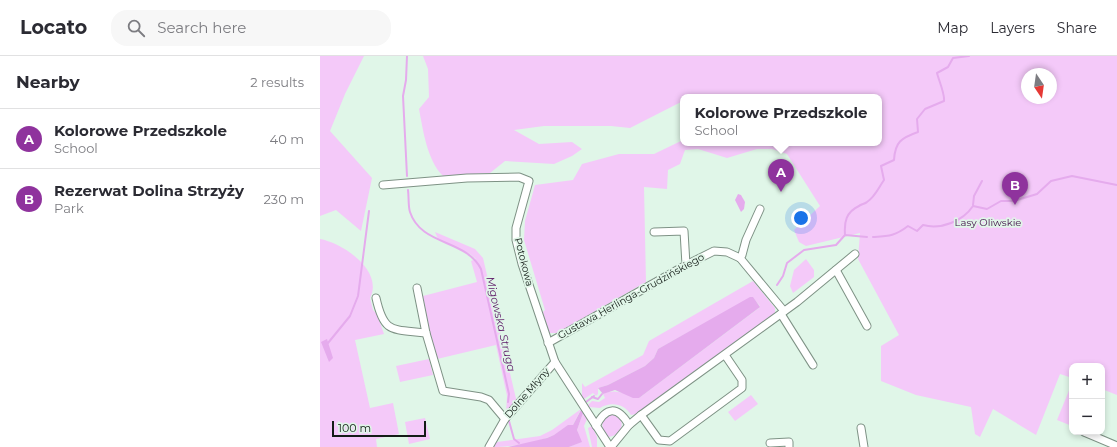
<!DOCTYPE html>
<html lang="en">
<head>
<meta charset="utf-8">
<style>
  :root { --surface:#fff; --page:#f7f7f7; --text:#2b2b33; --muted:#7c7c81; --line:#e1e1e2; --accent:#8f339d }
  body { margin:0; font-family:Montserrat,sans-serif; background:var(--page); color:var(--text) }
  .controls { position:absolute; right:12px; bottom:12px; display:grid; overflow:hidden; border-radius:8px; box-shadow:0 2px 6px #0003 }
  .controls button { width:36px; height:36px; display:grid; place-items:center; padding:0; border:0; border-bottom:1px solid var(--line); background:var(--surface); color:var(--text); font:20px sans-serif }
  .compass { position:absolute; left:701px; top:12px; width:36px; height:36px; border-radius:50%; background:var(--surface); box-shadow:0 2px 6px #0003; rotate:167deg }
  .scale { position:absolute; left:12px; bottom:10px; width:94px; box-sizing:border-box; padding-left:4px; border:2px solid #141c17; border-top:0; font-size:11px; line-height:14px; white-space:nowrap; color:#141c17; -webkit-text-stroke:3px #e0f6e8; paint-order:stroke }
  .you { position:absolute; left:481px; top:162px; width:14px; height:14px; margin:-10px; border:3px solid #fff; border-radius:50%; background:#1a73e8; box-shadow:0 0 0 6px #1a73e833 }
  .badge { display:grid; place-items:center; width:26px; height:26px; border-radius:50%; background:var(--accent); color:#fff; font-size:13px; font-weight:700 }
  .pin { position:absolute; translate:-50% -33px; filter:drop-shadow(0 1px 2px #0008) }
  .pin::after { content:''; position:absolute; top:21px; width:14px; height:12px; background:inherit; clip-path:polygon(0 0,100% 0,50% 100%) }
  .popup { position:absolute; left:360px; top:38px; width:202px; height:52px; box-sizing:border-box; display:grid; place-content:center; border-radius:8px; background:var(--surface); filter:drop-shadow(0 1px 3px #0005); font-size:13px; white-space:nowrap; color:var(--muted) }
  .popup b { font-size:15px; color:var(--text) }
  .popup::after { content:''; position:absolute; left:50%; top:100%; margin-left:-8px; border:8px solid transparent; border-top-color:var(--surface) }
  .list { margin:0; padding:0; list-style:none }
  h2 { display:flex; justify-content:space-between; align-items:center; height:52px; margin:0; padding:0 16px; font-size:17px }
  h2 small { font-size:13px; font-weight:400; color:var(--muted) }
  .list li { display:grid; grid-template-columns:26px 1fr auto; gap:12px; align-items:center; box-sizing:border-box; height:60px; padding:0 16px; border-top:1px solid var(--line) }
  .list b { display:block; font-size:15px; white-space:nowrap }
  .list p { margin:0; font-size:13px; white-space:nowrap; color:var(--muted) }
  .list em { font-size:13px; font-style:normal; color:var(--muted) }
  .icon { flex:none; width:22px; height:22px; fill:none; stroke:currentColor; stroke-width:2; stroke-linecap:round; stroke-linejoin:round }
  .map { position:relative; flex:none; width:797px; height:391px; overflow:hidden }
  header { display:flex; align-items:center; gap:24px; box-sizing:border-box; height:56px; padding:0 20px; background:var(--surface); border-bottom:1px solid var(--line) }
  header strong { font-size:19px }
  nav { display:flex; gap:22px; margin-inline-start:auto; font-size:14px }
  .search { width:280px; height:36px; background:var(--page); display:flex; align-items:center; gap:10px; box-sizing:border-box; padding:0 14px; border-radius:16px; color:var(--muted); font-size:15px }
  main { display:flex }
  aside { flex:1; background:var(--surface) }
  .map>svg:first-child { display:block }
  .green { fill:#f4c9f9; fill-rule:evenodd }
  .water { fill:#e5abed }
  .lines { fill:none; stroke-linecap:round; stroke-linejoin:round }
  .stream { stroke:#e5abed; stroke-width:2 }
  .minor-casing { stroke:#7e9285; stroke-width:9 }
  .minor { stroke:#fff; stroke-width:7 }
  .labels { text-anchor:middle; dominant-baseline:central; stroke-width:3.5; stroke-linejoin:round; paint-order:stroke }
  .park-label { font-size:10px; fill:#410e49; stroke:#e0f6e8 }
  .street-label { font-size:10px; fill:#141c17; stroke:#e0f6e8 }
  .water-label { font-size:11px; font-style:italic; fill:#5d1967; stroke:#e0f6e8 }
</style>
</head>
<body>
<header>
<strong>Locato</strong>
<div class="search"><svg class="icon" aria-label="search" viewBox="0 0 24 24"><circle cx="10" cy="10" r="6"/><path d="M15 15l6 6"/></svg>Search here</div>
<nav><a>Map</a><a>Layers</a><a>Share</a></nav>
</header>
<main>
<aside>
<h2>Nearby<small>2 results</small></h2>
<ul class="list">
<li><span class="badge">A</span><div><b>Kolorowe Przedszkole</b><p>School</p></div><em>40 m</em></li>
<li><span class="badge">B</span><div><b>Rezerwat Dolina Strzyży</b><p>Park</p></div><em>230 m</em></li>
</ul>
</aside>
<div class="map">
<svg width="797" height="391" viewBox="0 0 797 391">
  <rect width="100%" height="100%" fill="#e0f6e8"/>
  <g class="green">
    <polygon points="0,0 44,0 25,38 10,75 52,122 41,175 16,154 0,160"/>
    <path d="M 103,0 L 797,0 L 797,339 L 782,333 L 782,310 L 752,310 L 752,322 L 740,318 L 716,379 L 673,353 L 660,381 L 655,378 L 651,351 L 596,339 L 561,325 L 561,290 L 579,279 L 538,203 L 540,177 L 486,190 L 479,186 L 474,174 L 500,150 L 467,98 L 452,93 L 437,93 L 407,102 L 378,93 L 365,94 L 360,108 L 348,114 L 347,133 L 324,131 L 326,226 L 237,277 L 228,277 L 223,256 L 225,254 L 204,184 L 205,165 L 215,129 L 253,124 L 262,108 L 299,98 L 334,98 L 363,84 L 363,87 L 559,87 L 559,41 L 363,41 L 363,45 L 310,72 L 291,70 L 224,70 L 194,74 L 219,88 L 252,86 L 262,93 L 252,100 L 234,108 L 185,105 L 170,117 L 123,120 C 107,104 103,74 99,53 L 109,41 L 108,13 ZM 707,18 L 731,18 L 731,42 L 707,42 Z"/>
    <polygon points="115,176 155,193 163,202 197,347 186,357 187,340 176,289 117,303 110,282 103,240 157,226 151,205 156,203 150,198 118,183"/>
    <path d="M 0,183 C 23,187 64,215 50,242 L 53,254 L 57,258 L 64,278 L 35,284 L 50,352 L 73,347 L 79,378 L 56,383 L 57,391 L 0,391 Z"/>
    <polygon points="486,203 494,214 494,221 473,237 470,230 474,214"/>
    <path d="M 433,225 L 455,252 L 455,258 L 316,358 L 311,359 C 305,348 291,345 280,352 L 269,351 L 268,349 L 272,345 L 279,346 L 285,342 L 283,338 C 295,332 306,338 319,342 L 439,252 L 440,250 L 432,241 L 338,293 L 334,302 L 325,310 L 288,329 L 278,332 L 278,338 L 276,340 L 273,337 L 264,343 L 262,340 L 262,327 L 265,331 L 323,299 L 329,285 Z"/>
    <polygon points="109,303 113,319 80,326 76,310"/>
    <polygon points="752,327 752,370 737,364"/>
    <polygon points="431,339 438,348 415,365 408,356"/>
    <path d="M 261,353 L 253,369 C 244,369 240,377 232,380 C 215,387 191,391 173,391 L 177,386 L 220,380 L 232,374 Z"/>
    <polygon points="263,357 267,363 264,370 270,391 249,391 261,386 257,374"/>
    <path d="M 291,358 L 300,362 C 305,371 298,380 288,381 L 283,375 L 282,365 Z"/>
    <polygon points="105,362 110,383 89,388 85,366"/>
    <polygon points="272,370 277,381 277,391 272,391 268,372"/>
  </g>
  <g class="water">
    <polygon points="418,138 421,139 425,146 424,153 421,156 415,144"/>
    <polygon points="430,241 433,241 440,251 319,342 313,342 295,334 283,338 278,332 288,329 325,310 334,302 338,293"/>
    <polygon points="7,283 13,302 9,306 1,286"/>
    <polygon points="261,354 263,357 257,374 262,386 249,391 188,391 227,382 234,379 248,369 253,369"/>
  </g>
  <g class="lines">
    <g class="stream">
      <polyline points="87,120 83,40 86,24 87,0"/>
      <path d="M 88,134 C 89,141 88,150 90,156 C 101,190 146,183 161,213 L 189,338 L 188,346"/>
      <polyline points="653,149 654,140 662,125"/>
      <path d="M 525,179 C 524,166 526,156 539,150 C 541,148 545,148 547,146 C 555,141 559,131 564,124 L 561,110 L 574,104 C 575,86 581,82 598,76 L 597,63 L 605,53 L 624,45 C 625,38 619,25 617,17 L 628,11 L 633,2 L 649,0"/>
      <path d="M 553,181 C 569,180 575,180 588,170 L 597,175 L 603,169 C 621,174 643,165 653,150 L 667,153 L 681,145 L 694,145 L 717,138 L 731,125 L 752,120 L 797,129"/>
      <polyline points="457,229 463,220 467,207 484,194 516,189 525,179 547,181"/>
      <polyline points="8,287 30,260 38,240 49,155"/>
      <polyline points="272,341 278,343 282,338"/>
      <polyline points="266,346 274,340"/>
      <polyline points="189,365 194,383 199,387"/>
    </g>
    <defs>
      <g id="minor">
        <polyline points="63,129 147,122 199,121 209,125 196,172 196,184 202,208 235,306 290,391"/>
        <polyline points="334,176 364,175 366,209"/>
        <polyline points="420,202 422,199 426,184 440,153"/>
        <polyline points="516,214 547,270"/>
        <polyline points="97,232 106,277 123,335 161,341 169,344 185,363"/>
        <path d="M 56,242 C 64,278 72,273 106,277"/>
        <polyline points="461,258 493,309"/>
        <polyline points="228,287 366,209 394,195 407,196 420,202 464,255"/>
        <polyline points="321,359 339,384 350,385 422,332 422,324 405,299"/>
        <path d="M 276,370 C 286,351 297,349 309,369"/>
        <polyline points="541,372 544,391"/>
        <polyline points="764,376 797,390"/>
        <polyline points="450,387 469,386 469,391"/>
        <polyline points="169,391 185,363 235,306"/>
        <polyline points="291,391 309,369 321,359 477,246 535,198"/>
      </g>
    </defs>
    <use href="#minor" class="minor-casing"/>
    <use href="#minor" class="minor"/>
  </g>
  <g class="labels">
    <g class="park-label">
      <text x="668" y="166">Lasy Oliwskie</text>
    </g>
    <g class="street-label">
      <text transform="translate(204 206) rotate(76)">Potokowa</text>
      <text transform="translate(311 240) rotate(-29)">Gustawa Herlinga-Grudzińskiego</text>
      <text transform="translate(207 337) rotate(-49)">Dolne Młyny</text>
    </g>
    <g class="water-label">
      <text transform="translate(181 268) rotate(77)">Migowska Struga</text>
    </g>
  </g>
</svg>
<div class="controls">
<button>+</button>
<button>−</button>
</div>
<svg class="compass" viewBox="-18 -18 36 36"><path d="M0-13l5 13h-10z" fill="#e53935"/><path d="M0 13l5-13h-10z" fill="#7c7c81"/></svg>
<div class="scale">100 m</div>
<div class="you"></div>
<div class="pin badge" style="left:461px;top:136px">A</div>
<div class="popup"><b>Kolorowe Przedszkole</b>School</div>
<div class="pin badge" style="left:695px;top:149px">B</div>
</div>
</main>
</body>
</html>
